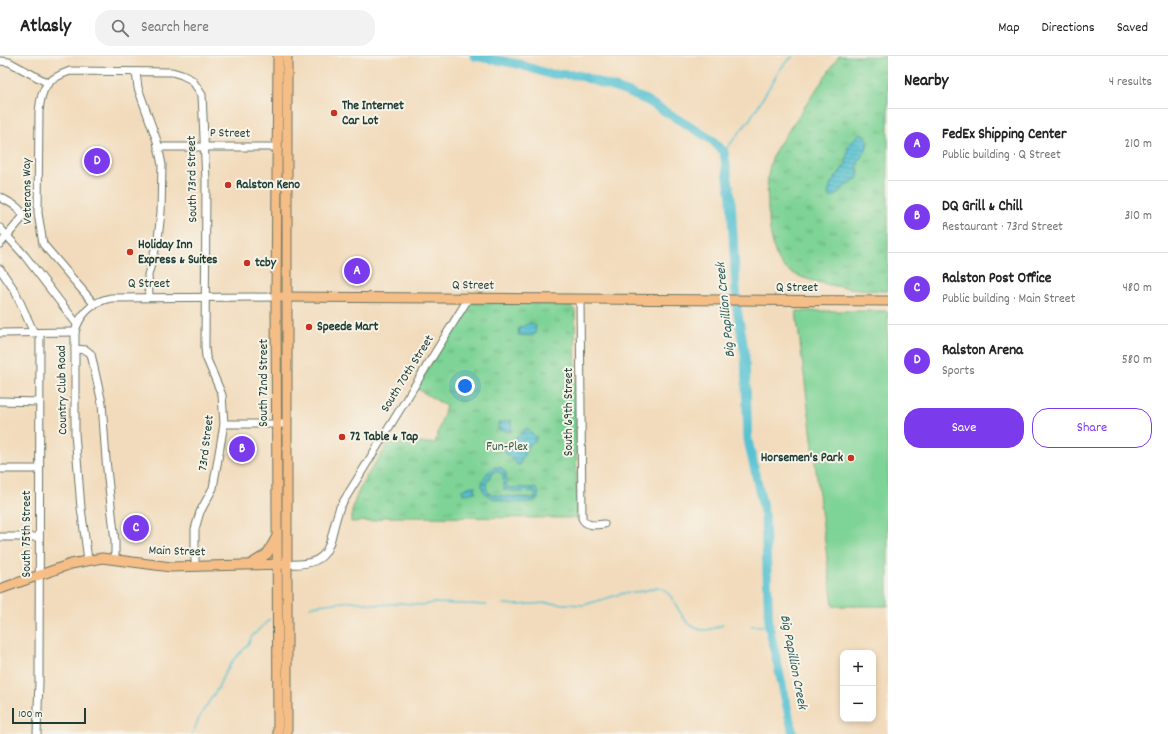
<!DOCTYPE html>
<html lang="en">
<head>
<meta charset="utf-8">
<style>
  :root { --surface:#fff; --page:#f2f2f2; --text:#222; --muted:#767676; --line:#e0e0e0; --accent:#7c3aed }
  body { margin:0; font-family:Dekko,sans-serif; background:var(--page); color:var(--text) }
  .controls { position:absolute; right:12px; bottom:12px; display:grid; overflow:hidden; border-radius:8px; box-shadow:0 2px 6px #0003 }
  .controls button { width:36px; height:36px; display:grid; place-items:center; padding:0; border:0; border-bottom:1px solid var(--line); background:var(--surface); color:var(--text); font:20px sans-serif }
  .scale { position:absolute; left:12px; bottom:10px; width:74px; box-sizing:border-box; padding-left:4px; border:2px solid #1f3d34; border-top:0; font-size:11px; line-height:14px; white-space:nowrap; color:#1f3d34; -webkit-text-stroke:3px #f7f3e8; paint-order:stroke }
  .you { position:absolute; left:465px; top:330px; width:14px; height:14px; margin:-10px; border:3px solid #fff; border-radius:50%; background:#1a73e8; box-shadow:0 0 0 6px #1a73e833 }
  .badge { display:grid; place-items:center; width:26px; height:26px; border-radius:50%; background:var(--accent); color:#fff; font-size:13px; font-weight:700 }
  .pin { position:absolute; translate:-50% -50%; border:2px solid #fff; box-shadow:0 1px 4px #0006 }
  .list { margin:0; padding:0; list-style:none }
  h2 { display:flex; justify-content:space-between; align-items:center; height:52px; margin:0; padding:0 16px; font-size:17px }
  h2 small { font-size:13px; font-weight:400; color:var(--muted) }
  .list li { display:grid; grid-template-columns:26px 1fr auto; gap:12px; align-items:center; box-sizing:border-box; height:72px; padding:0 16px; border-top:1px solid var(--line) }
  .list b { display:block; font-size:15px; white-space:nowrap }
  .list p { margin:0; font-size:13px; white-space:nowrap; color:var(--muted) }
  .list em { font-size:13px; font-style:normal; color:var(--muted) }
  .actions { display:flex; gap:8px; padding:12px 16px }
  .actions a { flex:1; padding:9px 0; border:1px solid var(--accent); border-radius:16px; text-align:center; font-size:14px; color:var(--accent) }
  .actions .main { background:var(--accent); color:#fff }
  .icon { flex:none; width:22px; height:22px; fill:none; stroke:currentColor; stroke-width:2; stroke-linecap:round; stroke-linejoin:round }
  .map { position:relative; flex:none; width:888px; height:678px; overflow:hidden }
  header { display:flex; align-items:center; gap:24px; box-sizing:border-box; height:56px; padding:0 20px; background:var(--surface); border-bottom:1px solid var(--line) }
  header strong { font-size:19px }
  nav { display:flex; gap:22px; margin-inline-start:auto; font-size:14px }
  .search { width:280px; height:36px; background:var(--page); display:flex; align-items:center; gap:10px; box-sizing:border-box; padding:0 14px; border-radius:16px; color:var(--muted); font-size:15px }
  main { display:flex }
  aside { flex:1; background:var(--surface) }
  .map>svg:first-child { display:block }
  .grass { fill:url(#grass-tufts); stroke:#4e8865 }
  .pitch { fill:#7ed396; stroke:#4e8865 }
  .water { fill:url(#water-rules); stroke:#3c8084; fill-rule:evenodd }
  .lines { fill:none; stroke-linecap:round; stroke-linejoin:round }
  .stream { stroke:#58c2d3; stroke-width:1.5 }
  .river { stroke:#58c2d3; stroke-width:9 }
  .minor-casing { stroke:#697464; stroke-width:9 }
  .major-casing { stroke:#697464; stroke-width:11 }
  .minor { stroke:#fff; stroke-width:7 }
  .major { stroke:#f6be87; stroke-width:9 }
  .poi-dot { fill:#c8321e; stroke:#f7f3e8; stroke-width:1.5 }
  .labels { text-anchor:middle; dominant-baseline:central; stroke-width:4; stroke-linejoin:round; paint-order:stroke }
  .poi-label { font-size:13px; font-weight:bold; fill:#1f3d34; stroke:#f7f3e8; text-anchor:start }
  .street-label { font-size:13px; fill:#1f3d34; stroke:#f7f3e8 }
  .park-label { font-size:13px; fill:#325b48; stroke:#f7f3e8 }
  .water-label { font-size:14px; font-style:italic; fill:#2d5e5c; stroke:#f7f3e8 }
</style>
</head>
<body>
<header>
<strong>Atlasly</strong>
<div class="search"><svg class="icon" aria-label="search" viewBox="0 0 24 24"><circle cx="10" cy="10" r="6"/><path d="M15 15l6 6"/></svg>Search here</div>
<nav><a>Map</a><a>Directions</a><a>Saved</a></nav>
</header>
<main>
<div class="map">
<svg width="888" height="678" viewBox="0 0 888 678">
  <defs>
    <pattern id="grass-tufts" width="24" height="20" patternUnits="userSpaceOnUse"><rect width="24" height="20" fill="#7ed396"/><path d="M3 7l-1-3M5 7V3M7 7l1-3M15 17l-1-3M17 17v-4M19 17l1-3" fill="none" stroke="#67ac7b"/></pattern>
    <pattern id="water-rules" width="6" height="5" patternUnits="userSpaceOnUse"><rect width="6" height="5" fill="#58c2d3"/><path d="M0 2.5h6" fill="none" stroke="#489fac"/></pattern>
  </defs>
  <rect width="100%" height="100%" fill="#f7f3e8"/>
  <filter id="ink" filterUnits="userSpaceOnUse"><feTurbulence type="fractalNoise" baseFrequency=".025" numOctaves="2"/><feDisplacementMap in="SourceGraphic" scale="8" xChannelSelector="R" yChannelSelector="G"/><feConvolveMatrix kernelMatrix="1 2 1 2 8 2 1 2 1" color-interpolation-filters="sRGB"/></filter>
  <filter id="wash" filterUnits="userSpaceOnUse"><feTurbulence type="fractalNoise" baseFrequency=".012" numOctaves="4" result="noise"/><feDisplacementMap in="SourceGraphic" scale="16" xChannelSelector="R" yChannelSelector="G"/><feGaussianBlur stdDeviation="0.9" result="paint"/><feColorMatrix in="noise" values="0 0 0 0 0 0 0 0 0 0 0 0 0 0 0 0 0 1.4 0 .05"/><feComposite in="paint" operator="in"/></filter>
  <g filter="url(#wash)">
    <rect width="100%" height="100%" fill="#f2dbbc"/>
    <g class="grass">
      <path d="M 839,0 L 888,0 L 888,235 C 863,235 796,228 781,208 C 771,195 769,168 768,152 C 767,130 766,109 778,90 Z"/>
      <path d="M 468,247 L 526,247 L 571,250 L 575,254 L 577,462 L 384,461 L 373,465 L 351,466 C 351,437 374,410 389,387 L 435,387 L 446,350 L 416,332 Z"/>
    </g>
    <polygon class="pitch" points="796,255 888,255 888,550 833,550"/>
    <g class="water">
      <path d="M 860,77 L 865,79 C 873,91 860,98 858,109 C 857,113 859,118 858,122 L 845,130 L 836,140 L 830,141 L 828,138 L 831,127 L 846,108 L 848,90 Z"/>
      <polygon points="530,267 536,270 535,278 532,280 518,279 519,272"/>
      <polygon points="511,364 511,376 498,373 498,367"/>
      <polygon points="527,372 537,382 527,392 519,410 498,390 516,382"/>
      <path d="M 496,411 L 502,412 L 506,417 L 507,432 L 535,432 L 539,436 L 538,443 C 528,450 468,448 485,421 C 488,416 490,413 496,411 ZM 496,415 L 503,418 L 504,434 L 517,436 L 534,435 L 536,441 L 533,442 L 492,439 L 487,435 L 486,428 L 492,417 Z"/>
      <polygon points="471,430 475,430 475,436 463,438 462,434"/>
    </g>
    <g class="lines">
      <g class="stream">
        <polyline points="724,96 750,63 781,12 793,0"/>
        <path d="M 503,548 L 518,549 L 547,547 L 584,549 L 624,537 L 644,535 L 657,531 C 679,535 677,574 705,574 C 712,574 717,570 723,569"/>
        <polyline points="310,551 318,549 352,545 379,549 401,547 421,549 434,547 487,549"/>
        <polyline points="751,570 769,570"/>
        <polyline points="192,678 201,658 218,632 223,620 234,603 247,590 252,580 270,563"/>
      </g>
      <polyline class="river" points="474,0 518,8 549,18 578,19 627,36 646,44 712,84 724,96 731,142 737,252 745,299 748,384 765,460 769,570 793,678"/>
    </g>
  </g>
  <g filter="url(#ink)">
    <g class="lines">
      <defs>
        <g id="minor">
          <polyline points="0,5 9,6 48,27"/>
          <polyline points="136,16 138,32 157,85 162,109 161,156 158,183 148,219 149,241"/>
          <polyline points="158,91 277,91"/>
          <path d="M 0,141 C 8,146 22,151 23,161 L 0,188"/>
          <polyline points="0,172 25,200 77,268"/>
          <polyline points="0,213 15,235 34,277"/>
          <path d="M 580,244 L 582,462 C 586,471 596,469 604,468"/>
          <path d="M 95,249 L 43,188 L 38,157 L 39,56 C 41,31 47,23 70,15 L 172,16 L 182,19 L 192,24 L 202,39 L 206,125 L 205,291 L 206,301 L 222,339 L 224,368 L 213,432 L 200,456 L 195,473 L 195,511"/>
          <polyline points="0,277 75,276"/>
          <polyline points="75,293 86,294 91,298 102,347 106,404 115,485 115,503"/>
          <polyline points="0,345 39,346"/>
          <polyline points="224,368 286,368"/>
          <polyline points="0,413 39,413"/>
          <polyline points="0,481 39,481"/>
          <path d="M 88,504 L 81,452 L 75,377 L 75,276 C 79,259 93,245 111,242 L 276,241"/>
          <path d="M 287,508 C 336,511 327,485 340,451 L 468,243"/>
          <polyline points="37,678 39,626 40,277"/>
        </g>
        <g id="major">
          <polyline points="278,0 276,241 278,678"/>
          <polyline points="282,241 888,245"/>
          <polyline points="251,508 267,498 276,482"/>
          <polyline points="0,533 71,508 102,502 171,511 283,508"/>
          <polyline points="287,678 287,0"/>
        </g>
      </defs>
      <use href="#minor" class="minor-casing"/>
      <use href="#major" class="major-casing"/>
      <use href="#minor" class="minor"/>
      <use href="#major" class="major"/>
    </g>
  </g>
  <g class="poi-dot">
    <circle cx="334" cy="57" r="4"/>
    <circle cx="228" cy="129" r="4"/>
    <circle cx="130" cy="196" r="4"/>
    <circle cx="247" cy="207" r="4"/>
    <circle cx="309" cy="271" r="4"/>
    <circle cx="342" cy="381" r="4"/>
    <circle cx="851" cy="402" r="4"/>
  </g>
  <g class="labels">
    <g class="poi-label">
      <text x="342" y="50">The Internet<tspan x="342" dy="15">Car Lot</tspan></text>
      <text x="236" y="129">Ralston Keno</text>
      <text x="138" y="189">Holiday Inn<tspan x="138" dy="15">Express &amp; Suites</tspan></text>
      <text x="255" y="207">tcby</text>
      <text x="317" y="271">Speede Mart</text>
      <text x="350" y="381">72 Table &amp; Tap</text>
      <text x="843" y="402" text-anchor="end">Horsemen's Park</text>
    </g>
    <g class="street-label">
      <text transform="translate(230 78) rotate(1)">P Street</text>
      <text transform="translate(193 123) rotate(-91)">South 73rd Street</text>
      <text transform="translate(28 135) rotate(-91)">Veterans Way</text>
      <text x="149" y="228">Q Street</text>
      <text transform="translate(473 230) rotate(1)">Q Street</text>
      <text x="797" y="232">Q Street</text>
      <text transform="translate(408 318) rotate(-58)">South 70th Street</text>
      <text transform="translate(264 327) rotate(-90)">South 72nd Street</text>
      <text transform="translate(63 334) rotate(-91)">Country Club Road</text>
      <text transform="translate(569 356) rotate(-90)">South 69th Street</text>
      <text transform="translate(207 387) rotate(-83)">73rd Street</text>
      <text transform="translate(27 478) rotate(-90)">South 75th Street</text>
      <text transform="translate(177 496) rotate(2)">Main Street</text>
    </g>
    <g class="park-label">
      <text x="507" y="391">Fun-Plex</text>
    </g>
    <g class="water-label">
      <text transform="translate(726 254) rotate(-96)">Big Papillion Creek</text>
      <text transform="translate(793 606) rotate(79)">Big Papillion Creek</text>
    </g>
  </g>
</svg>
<div class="controls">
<button>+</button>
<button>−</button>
</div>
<div class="scale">100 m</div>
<div class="you"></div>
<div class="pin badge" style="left:357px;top:215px">A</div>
<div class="pin badge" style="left:242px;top:393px">B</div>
<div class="pin badge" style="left:136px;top:472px">C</div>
<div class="pin badge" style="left:97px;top:105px">D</div>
</div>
<aside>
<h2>Nearby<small>4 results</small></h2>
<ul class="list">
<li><span class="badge">A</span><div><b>FedEx Shipping Center</b><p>Public building · Q Street</p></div><em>210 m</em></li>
<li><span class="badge">B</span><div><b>DQ Grill &amp; Chill</b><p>Restaurant · 73rd Street</p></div><em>310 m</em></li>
<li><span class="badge">C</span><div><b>Ralston Post Office</b><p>Public building · Main Street</p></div><em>480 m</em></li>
<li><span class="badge">D</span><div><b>Ralston Arena</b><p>Sports</p></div><em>580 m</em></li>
</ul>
<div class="actions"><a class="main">Save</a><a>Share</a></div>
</aside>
</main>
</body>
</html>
